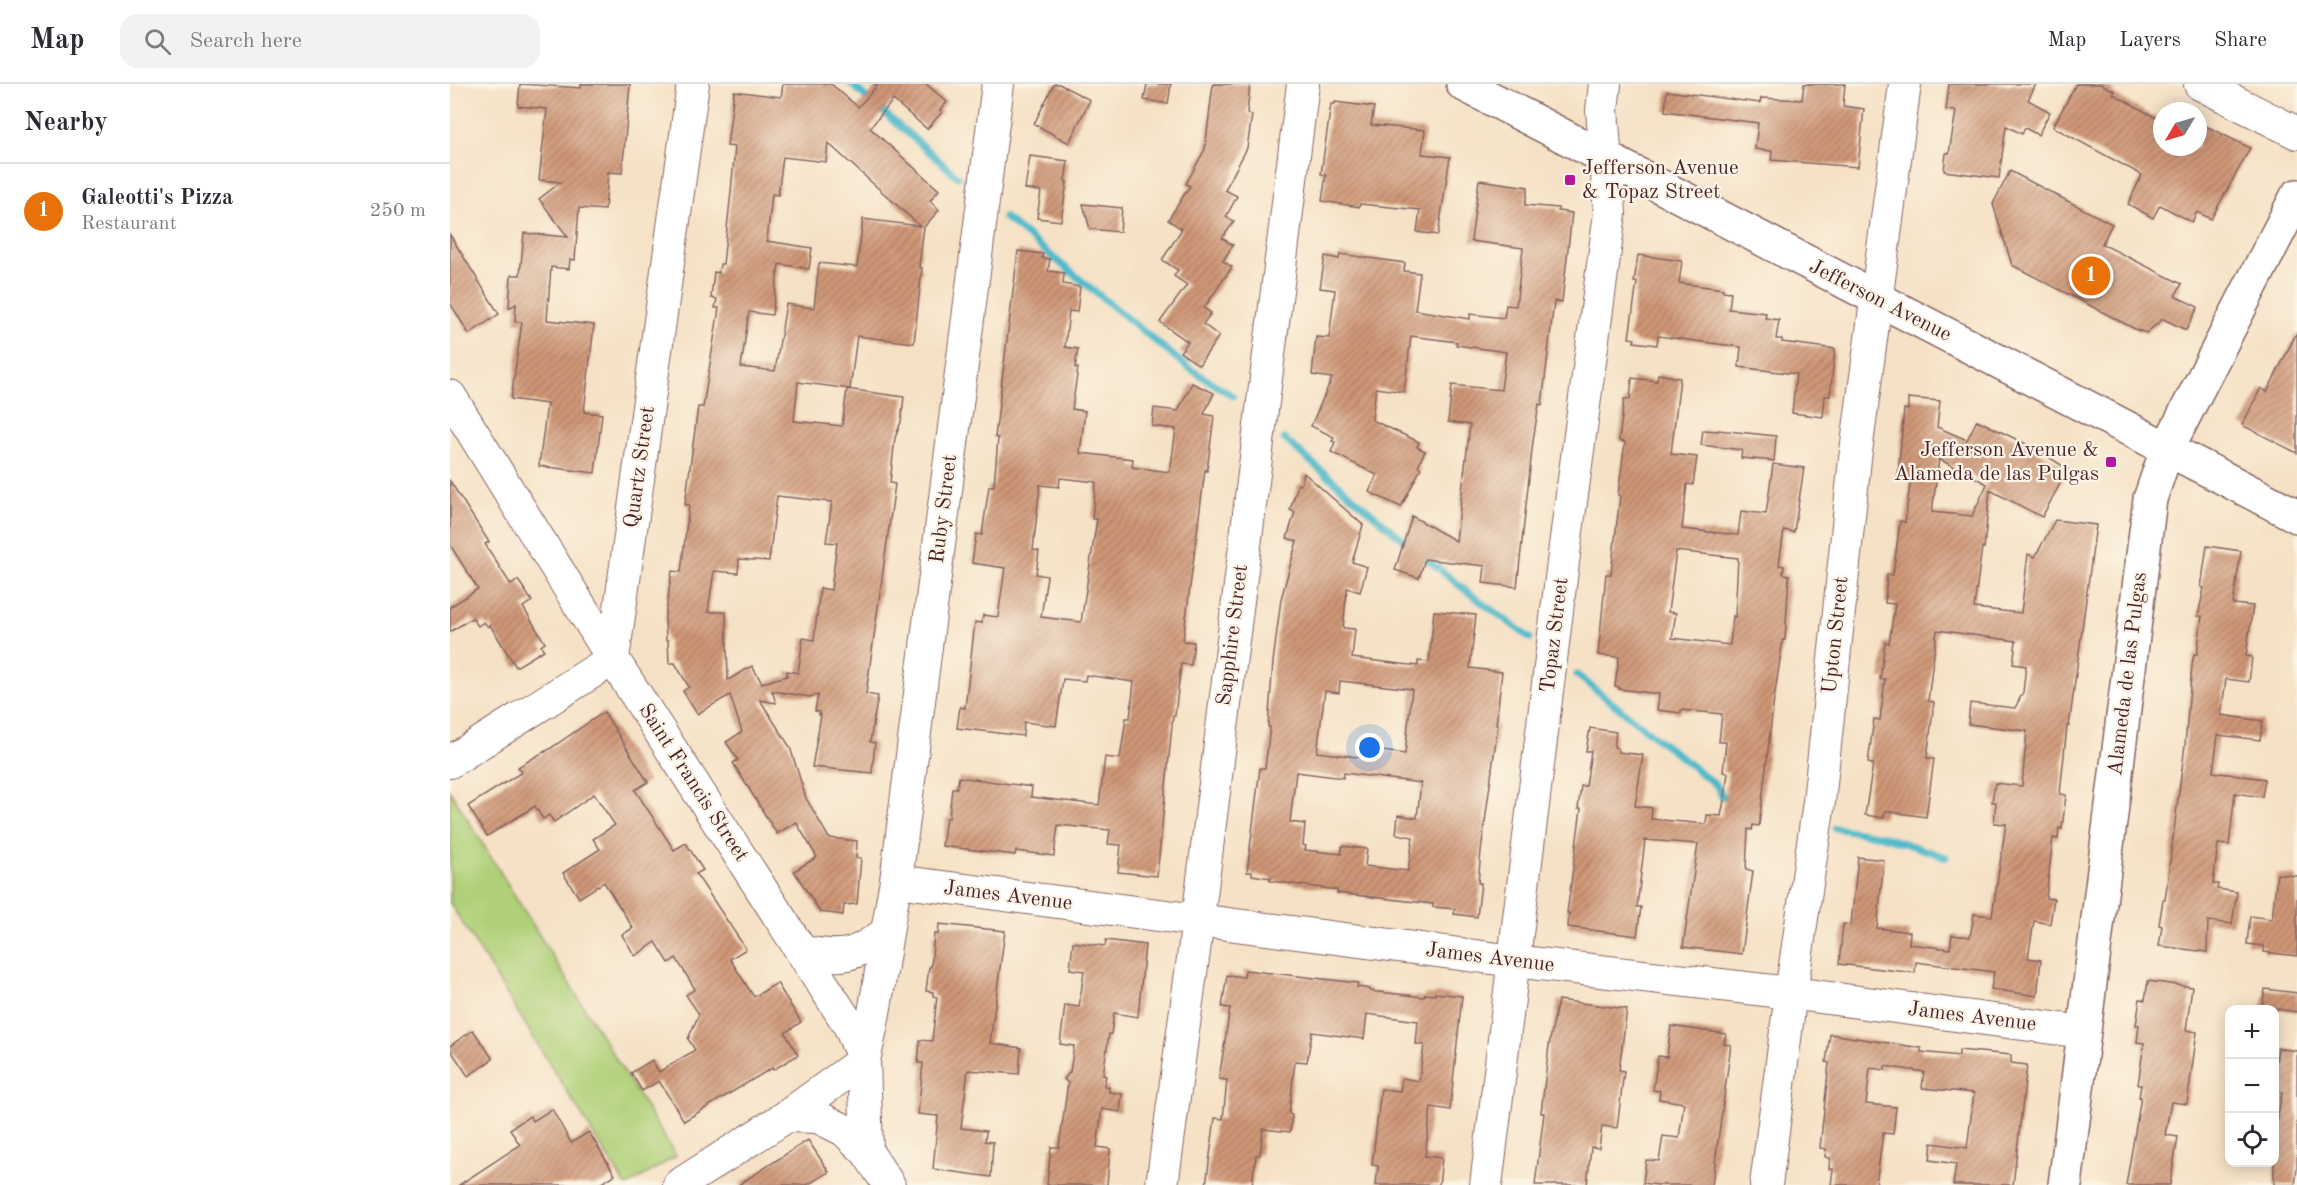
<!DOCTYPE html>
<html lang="en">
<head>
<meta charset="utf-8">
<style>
  :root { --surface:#fff; --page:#f2f2f3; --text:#2b2b33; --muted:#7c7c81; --line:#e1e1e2; --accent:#0f766e }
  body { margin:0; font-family:"Old Standard TT",serif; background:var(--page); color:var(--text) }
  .controls { position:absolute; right:18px; bottom:18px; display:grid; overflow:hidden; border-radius:12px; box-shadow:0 3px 15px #0003 }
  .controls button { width:54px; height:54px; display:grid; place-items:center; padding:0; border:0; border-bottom:2px solid var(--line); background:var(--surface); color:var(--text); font:30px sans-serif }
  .compass { position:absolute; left:1703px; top:18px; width:54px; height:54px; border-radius:50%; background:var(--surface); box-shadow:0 3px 15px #0003; rotate:232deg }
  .you { position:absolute; left:920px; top:664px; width:21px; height:21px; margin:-15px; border:4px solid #fff; border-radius:50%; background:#1a73e8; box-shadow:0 0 0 9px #1a73e833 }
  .badge { display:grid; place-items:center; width:39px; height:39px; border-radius:50%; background:var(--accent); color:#fff; font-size:20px; font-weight:700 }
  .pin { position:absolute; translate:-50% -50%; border:3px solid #fff; box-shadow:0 2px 6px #0006 }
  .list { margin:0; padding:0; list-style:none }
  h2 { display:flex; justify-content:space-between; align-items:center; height:78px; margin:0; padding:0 24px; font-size:26px }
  h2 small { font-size:20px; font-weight:400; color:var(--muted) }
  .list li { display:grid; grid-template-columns:39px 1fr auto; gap:18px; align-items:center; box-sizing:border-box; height:96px; padding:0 24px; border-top:2px solid var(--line) }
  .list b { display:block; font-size:22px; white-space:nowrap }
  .list p { margin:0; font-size:20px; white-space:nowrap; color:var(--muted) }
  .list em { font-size:20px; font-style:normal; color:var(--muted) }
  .icon { flex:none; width:33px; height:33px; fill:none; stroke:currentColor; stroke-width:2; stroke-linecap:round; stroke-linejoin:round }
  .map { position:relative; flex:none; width:1847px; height:1101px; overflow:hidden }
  header { display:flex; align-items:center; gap:36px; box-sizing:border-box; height:84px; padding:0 30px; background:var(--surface); border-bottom:2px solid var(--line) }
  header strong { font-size:28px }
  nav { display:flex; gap:33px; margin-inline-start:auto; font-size:21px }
  .search { width:420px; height:54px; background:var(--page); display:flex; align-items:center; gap:15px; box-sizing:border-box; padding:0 21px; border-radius:18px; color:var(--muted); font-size:22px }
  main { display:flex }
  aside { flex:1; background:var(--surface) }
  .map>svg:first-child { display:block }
  .grass { fill:#afd078; stroke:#7c7852; stroke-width:1.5 }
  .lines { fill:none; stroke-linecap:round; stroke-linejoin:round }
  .stream { stroke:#4fbacb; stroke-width:7 }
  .building { fill:url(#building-hatch); fill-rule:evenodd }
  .minor-casing { stroke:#866361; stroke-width:34 }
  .major-casing { stroke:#866361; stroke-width:36 }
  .minor { stroke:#fff; stroke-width:32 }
  .major { stroke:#fff; stroke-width:33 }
  .poi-dot { fill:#b5179e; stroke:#fcf5e5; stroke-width:2 }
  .labels { text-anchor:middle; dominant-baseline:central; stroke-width:4.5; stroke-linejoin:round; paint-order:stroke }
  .poi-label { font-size:21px; fill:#4a1f2b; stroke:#fcf5e5; text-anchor:start }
  .street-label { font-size:21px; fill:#4a1f2b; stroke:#fcf5e5 }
</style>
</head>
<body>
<header>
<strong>Map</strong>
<div class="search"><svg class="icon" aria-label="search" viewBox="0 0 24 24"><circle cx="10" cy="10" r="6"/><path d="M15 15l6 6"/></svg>Search here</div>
<nav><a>Map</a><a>Layers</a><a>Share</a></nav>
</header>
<main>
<aside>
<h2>Nearby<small></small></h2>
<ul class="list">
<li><span class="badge" style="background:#e8710a">1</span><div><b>Galeotti's Pizza</b><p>Restaurant</p></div><em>250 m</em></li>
</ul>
</aside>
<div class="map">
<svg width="1847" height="1101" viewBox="0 0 1847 1101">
  <defs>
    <pattern id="building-hatch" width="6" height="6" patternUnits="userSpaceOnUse" patternTransform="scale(1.5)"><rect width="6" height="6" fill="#cf9777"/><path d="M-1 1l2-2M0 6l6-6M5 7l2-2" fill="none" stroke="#aa7b62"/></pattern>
  </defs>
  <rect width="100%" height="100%" fill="#fcf5e5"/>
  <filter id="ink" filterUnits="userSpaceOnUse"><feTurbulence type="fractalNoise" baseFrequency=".0167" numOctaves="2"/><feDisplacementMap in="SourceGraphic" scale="12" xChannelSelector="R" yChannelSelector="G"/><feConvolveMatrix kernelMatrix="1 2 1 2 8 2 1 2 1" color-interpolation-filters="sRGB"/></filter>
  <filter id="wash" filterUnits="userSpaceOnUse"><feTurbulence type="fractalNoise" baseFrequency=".008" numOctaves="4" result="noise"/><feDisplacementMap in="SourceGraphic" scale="24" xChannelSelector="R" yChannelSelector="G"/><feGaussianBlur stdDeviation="1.35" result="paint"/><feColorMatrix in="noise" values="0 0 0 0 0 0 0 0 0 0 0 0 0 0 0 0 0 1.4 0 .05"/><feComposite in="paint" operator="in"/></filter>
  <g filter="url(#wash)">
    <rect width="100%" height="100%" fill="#f5e1c5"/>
    <polygon class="grass" points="0,707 226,1072 179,1101 175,1101 0,819"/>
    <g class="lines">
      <g class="stream">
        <polyline points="401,0 508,93"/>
        <polyline points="554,133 737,283 783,312"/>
        <polyline points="834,355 961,462"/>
        <polyline points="970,469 1015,506 1080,554"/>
        <polyline points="1127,591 1267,702 1272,712 1283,715"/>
        <polyline points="1385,744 1432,752 1496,773"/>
      </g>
    </g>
    <g id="blocks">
      <g class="building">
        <polygon points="70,0 131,4 131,0 180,0 172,89 158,88 155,126 129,124 125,176 120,175 119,185 101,183 97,236 144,241 134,328 152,330 145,389 89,382 97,320 61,315 72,238 65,238 66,220 59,224 61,191 70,191 74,149 118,153 89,115 111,98 89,96 97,25 68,22"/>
        <path d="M 333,0 L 381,0 L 408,23 L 427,2 L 425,0 L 476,0 L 497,18 L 490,26 L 492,28 L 477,45 L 443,16 L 420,44 L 489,106 L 480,117 L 489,126 L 474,143 L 469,183 L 472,184 L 464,259 L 407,252 L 400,305 L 348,298 L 344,337 L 392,342 L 397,305 L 454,313 L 451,338 L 445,354 L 440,399 L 445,400 L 416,610 L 428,612 L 420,658 L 425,659 L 422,689 L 362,683 L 371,631 L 369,631 L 369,628 L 365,627 L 368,611 L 360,613 L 322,607 L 326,619 L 310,616 L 340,663 L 356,714 L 379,754 L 407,757 L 406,774 L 411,774 L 407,820 L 394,821 L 393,831 L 370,828 L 344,787 L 367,773 L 346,738 L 327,750 L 283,679 L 288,676 L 276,658 L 292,648 L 280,611 L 247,630 L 233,607 L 239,603 L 225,579 L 219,579 L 218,556 L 216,556 L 215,533 L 222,487 L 231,488 L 239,421 L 235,421 L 248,323 L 253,323 L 269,224 L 265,224 L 267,215 L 261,214 L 264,188 L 269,189 L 270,180 L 273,180 L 281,108 L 285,63 L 277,62 L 284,7 L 331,13 ZM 378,59 L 470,142 L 413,135 L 407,183 L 369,179 L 364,224 L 336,220 L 325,287 L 291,283 L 299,228 L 322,231 L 329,180 L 359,185 L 362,164 L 317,157 L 322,110 L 328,111 L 333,73 L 376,78 ZM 327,412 L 382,418 L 376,458 L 387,459 L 381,506 L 370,504 L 364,556 L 353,554 L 348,589 L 337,587 L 337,592 L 312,599 L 302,582 L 278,596 L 276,528 L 258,528 L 264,487 L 288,489 L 289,475 L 319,477 Z"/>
        <polygon points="604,0 609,0 640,16 619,59 584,40"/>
        <polygon points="697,0 721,0 718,20 694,16"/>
        <polygon points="763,0 800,0 797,30 802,31 797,64 775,106 787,112 776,133 784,138 772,154 783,161 773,177 782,183 754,224 761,229 753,240 769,252 749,281 730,268 738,258 710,238 737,201 724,192 728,186 712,176 732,145 718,136 740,102 736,100 755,65"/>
        <polygon points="1354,0 1395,0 1393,22 1414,25 1408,83 1321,76 1322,67 1305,65 1308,39 1215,27 1217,7 1310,19 1311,14 1352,16"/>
        <polygon points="1499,0 1586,0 1578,16 1600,28 1588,51 1575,44 1572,50 1556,42 1549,94 1494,87 1496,69 1499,69 1506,27 1496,26"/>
        <polygon points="1626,0 1651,0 1665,7 1663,10 1712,37 1712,63 1748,63 1748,38 1800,64 1761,135 1747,128 1742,138 1710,121 1703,134 1678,120 1692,91 1603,43"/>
        <polygon points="885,18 924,23 921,41 975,46 972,70 1000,73 988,151 967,148 970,126 910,120 909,123 872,117 876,91 871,90 881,20 885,20"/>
        <polygon points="580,72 618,77 615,97 617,98 611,137 587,134 591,107 575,105"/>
        <polygon points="1560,87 1662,140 1652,160 1732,200 1725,212 1748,223 1736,246 1713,235 1696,249 1687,246 1562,181 1543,120"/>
        <polygon points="1029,96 1078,103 1075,121 1108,124 1108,127 1122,129 1112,218 1104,217 1092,321 1089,320 1083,357 1067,503 1033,499 1035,482 975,475 969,494 945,486 962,432 1006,457 1020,341 998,338 1002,301 1051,306 1056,268 1006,261 1007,258 961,252 954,308 926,304 922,336 969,358 967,363 975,367 968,382 971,384 951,423 919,408 927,391 881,368 885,358 882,357 884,353 861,342 882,294 862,291 866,253 879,254 885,206 870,204 875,172 889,175 890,170 955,179 954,187 970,189 965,226 1020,235 1020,230 1054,234 1056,221 1066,222 1073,164 1021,157"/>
        <polygon points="633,120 672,124 670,148 640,145"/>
        <polygon points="0,151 49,230 19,250 0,219"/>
        <path d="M 568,167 L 593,170 L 592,174 L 600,175 L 598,187 L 614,189 L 613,200 L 630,203 L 627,228 L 619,227 L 615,263 L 628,265 L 625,284 L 628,284 L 622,325 L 635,327 L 630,369 L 683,375 L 682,383 L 720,388 L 726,345 L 702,342 L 704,324 L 728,327 L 742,299 L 764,309 L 754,330 L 764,332 L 757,387 L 755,386 L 733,557 L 744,558 L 741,581 L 731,580 L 725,632 L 723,632 L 707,792 L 668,788 L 671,761 L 658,760 L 660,746 L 608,741 L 604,772 L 566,767 L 565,771 L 492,762 L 496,734 L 499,734 L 502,704 L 507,704 L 509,693 L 582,703 L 581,713 L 649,721 L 655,673 L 670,675 L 676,634 L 680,634 L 684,598 L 636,591 L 635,597 L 613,595 L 606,642 L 574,638 L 573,652 L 507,644 L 510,623 L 515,624 L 525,538 L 532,539 L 533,531 L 548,533 L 555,484 L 522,479 L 526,450 L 532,451 L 539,402 L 544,402 L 548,354 L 545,353 ZM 610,394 L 646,398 L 642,435 L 647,435 L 631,538 L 591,533 L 597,492 L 586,490 L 589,467 L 583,466 L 590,401 L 609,403 Z"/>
        <polygon points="1188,171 1232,177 1229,199 1273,205 1273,207 1281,208 1279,225 1316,229 1315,234 1329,236 1326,255 1332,255 1332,258 1385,265 1380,312 1375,312 1373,333 1342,329 1346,290 1289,283 1291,263 1208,252 1207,261 1184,258 1185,255 1179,254 1187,198 1184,198"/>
        <polygon points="1847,248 1847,369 1792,341 1811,304 1817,308"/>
        <path d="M 1208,290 L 1230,294 L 1221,370 L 1247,373 L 1243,401 L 1237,400 L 1232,445 L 1288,451 L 1291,427 L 1316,430 L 1323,380 L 1354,384 L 1344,448 L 1334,446 L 1329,481 L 1334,482 L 1333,490 L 1339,491 L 1335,556 L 1333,556 L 1324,615 L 1309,742 L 1303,741 L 1302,746 L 1298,745 L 1296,785 L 1303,787 L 1292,870 L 1233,863 L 1248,760 L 1195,756 L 1187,823 L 1191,823 L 1187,852 L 1118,843 L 1119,829 L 1117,829 L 1131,725 L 1128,725 L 1131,702 L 1136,702 L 1141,667 L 1136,667 L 1140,644 L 1166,648 L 1164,663 L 1168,664 L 1168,668 L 1193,671 L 1185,722 L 1202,724 L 1201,735 L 1256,740 L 1257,731 L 1271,732 L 1275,711 L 1278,689 L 1273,688 L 1276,658 L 1269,658 L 1272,630 L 1231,626 L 1231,629 L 1207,626 L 1209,610 L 1169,605 L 1169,603 L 1165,602 L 1169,573 L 1148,571 L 1156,490 L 1161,490 L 1170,412 L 1168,411 L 1175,358 L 1169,357 L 1174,315 L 1180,315 L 1182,294 L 1207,297 ZM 1226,467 L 1288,474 L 1285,533 L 1283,532 L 1280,561 L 1222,554 L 1226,529 L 1218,528 Z"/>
        <path d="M 1458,314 L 1490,317 L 1487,343 L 1517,356 L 1527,336 L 1582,363 L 1618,385 L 1592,433 L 1540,406 L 1534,464 L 1532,463 L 1524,524 L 1571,529 L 1578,470 L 1585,473 L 1605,436 L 1646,441 L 1619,642 L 1617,642 L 1610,710 L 1616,711 L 1612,745 L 1609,744 L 1608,755 L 1603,754 L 1596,814 L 1604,815 L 1600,840 L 1584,837 L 1578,874 L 1591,876 L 1587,912 L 1541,905 L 1544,888 L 1466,878 L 1465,889 L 1389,880 L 1393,840 L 1401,841 L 1408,773 L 1434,776 L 1427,844 L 1460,848 L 1459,860 L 1500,865 L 1502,851 L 1520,853 L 1524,830 L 1542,832 L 1556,740 L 1544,739 L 1546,718 L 1542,718 L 1545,699 L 1572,702 L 1577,647 L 1518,640 L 1520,619 L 1565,624 L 1573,608 L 1576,582 L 1563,580 L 1566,557 L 1487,546 L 1478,617 L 1484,618 L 1477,674 L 1484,675 L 1476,733 L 1435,727 L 1434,734 L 1415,731 L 1423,680 L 1418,679 L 1424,635 L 1430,636 L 1435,595 L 1430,595 L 1435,558 L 1439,559 L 1445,520 L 1435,519 L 1437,490 L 1443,491 L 1450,437 L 1455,438 L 1461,393 L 1448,392 L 1454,325 L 1458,326 ZM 1489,375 L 1537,400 L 1522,432 L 1482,428 Z"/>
        <polygon points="1253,346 1268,347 1268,346 1326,352 1324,377 1291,374 1292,366 1251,361"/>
        <path d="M 854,389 L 913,441 L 902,478 L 917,483 L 910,508 L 897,504 L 893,544 L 905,545 L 902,574 L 968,582 L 968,577 L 979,578 L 984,527 L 1026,531 L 1020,584 L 1052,588 L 1046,641 L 1048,641 L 1031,767 L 1028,799 L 1031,799 L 1027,833 L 1004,830 L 1005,825 L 983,823 L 983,820 L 887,809 L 887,806 L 820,797 L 821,794 L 802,791 L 802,788 L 797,788 L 810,684 L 815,684 L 820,643 L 818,643 L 823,578 L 831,515 L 847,457 L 837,454 L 845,428 L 840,426 L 848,400 L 851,401 ZM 890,597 L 962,605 L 955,670 L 916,665 L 915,674 L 867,668 L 875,607 L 889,609 ZM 846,688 L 893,694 L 894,689 L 971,699 L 967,734 L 948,731 L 946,750 L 963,753 L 958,787 L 915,782 L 917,765 L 892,762 L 891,770 L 855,766 L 856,762 L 853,761 L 855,740 L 840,738 Z"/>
        <polygon points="0,397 39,458 35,460 61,501 68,496 82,517 73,523 95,559 91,562 94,566 66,583 40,541 38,543 34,538 28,542 22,534 0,548 0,523 28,505 0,461"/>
        <polygon points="1757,462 1791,467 1783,520 1803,522 1796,572 1802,573 1799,598 1776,595 1771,631 1813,637 1810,656 1768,651 1763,688 1815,695 1812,713 1785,709 1779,761 1768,760 1763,800 1768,800 1767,805 1787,808 1782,840 1758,837 1757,868 1709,862 1712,842 1709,841 1713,816 1715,816 1735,661 1742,581 1744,570 1747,570 1752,532 1748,532 1754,504 1751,503"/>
        <polygon points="154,628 198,698 185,706 224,766 236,759 253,786 246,790 296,865 280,875 304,913 327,899 351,938 335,949 348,971 323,986 322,984 234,1037 209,997 192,1007 181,989 202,976 209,988 245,966 238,955 249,930 236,911 245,905 226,874 219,879 206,858 185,872 172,851 183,844 154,798 129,814 113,789 150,765 143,755 165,741 144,710 104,738 99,731 93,735 85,722 37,752 18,722 72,688 68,683 95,667 95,668"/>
        <polygon points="1827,790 1847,792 1847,872 1814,868 1814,862 1797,860 1800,832 1822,835"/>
        <polygon points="489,840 555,847 540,959 571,964 569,990 518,986 511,1044 536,1047 535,1057 543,1058 541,1093 483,1085 488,1032 468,1030 473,979 468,979 470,956 482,957 487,913 483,912 483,908 476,907 479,883 481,883 484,850 488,850"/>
        <polygon points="656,856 695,861 688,933 664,929 661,950 659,950 653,991 656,992 654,1002 659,1003 659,1008 672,1010 670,1028 652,1025 647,1063 660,1065 657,1101 597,1101 601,1063 609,1063 618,999 614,995 620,988 624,962 610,960 615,921 629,923 634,887 620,885 623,858 655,862"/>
        <polygon points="795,886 908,899 907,903 920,905 920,907 974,913 975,910 985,911 985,909 1012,912 1000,1026 981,1023 975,1072 992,1074 989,1101 926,1101 928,1082 922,1081 931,1005 950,1007 952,994 969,997 974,961 966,960 968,937 917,930 914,955 862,948 857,978 845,977 839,1030 842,1031 840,1048 813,1045 810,1071 806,1071 802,1101 756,1101 765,1034 773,1035 777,996 769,995 780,924 772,923 777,891 794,893"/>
        <polygon points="1698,897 1742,903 1736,946 1747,948 1737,1020 1721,1018 1715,1051 1728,1053 1720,1101 1676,1101 1691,1013 1689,1013 1691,1001 1688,1001 1694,959 1687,958 1689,941 1686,941 1690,915 1695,916"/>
        <polygon points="1815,905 1847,909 1847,928 1812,923"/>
        <polygon points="1108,916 1177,925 1169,986 1174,987 1167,1044 1152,1042 1149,1064 1141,1063 1137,1101 1085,1101 1094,1029 1091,1029 1099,961"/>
        <polygon points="1221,942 1276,950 1274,960 1281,961 1262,1101 1208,1101 1193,1099 1196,1076 1209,1077 1213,1052 1229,1054 1234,1019 1209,1015 1210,1007 1203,1006 1208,972 1217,973"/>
        <polygon points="23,946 43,975 18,992 0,965 0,962"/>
        <polygon points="1380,950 1471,964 1471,968 1509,972 1509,966 1561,971 1561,979 1577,981 1563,1101 1503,1101 1506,1080 1480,1076 1482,1059 1517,1064 1524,1009 1472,1004 1474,988 1435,982 1435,986 1420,984 1416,1020 1446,1023 1443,1050 1433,1049 1426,1101 1381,1101 1383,1085 1379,1085 1380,1074 1375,1073 1376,1065 1370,1064 1379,979 1376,978"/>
        <polygon points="1828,964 1847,967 1847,1085 1845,1101 1824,1101 1824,1057 1832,1008 1824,1007 1824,978 1826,979"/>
        <polygon points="102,1025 121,1059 139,1048 165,1091 148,1101 9,1101 70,1061 60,1045 80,1032 83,1037"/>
        <polygon points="358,1056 379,1088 357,1101 288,1101"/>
      </g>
    </g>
  </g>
  <g filter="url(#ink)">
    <use href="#blocks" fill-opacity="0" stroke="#866361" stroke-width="1.5"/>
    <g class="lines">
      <defs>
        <g id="minor">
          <polyline points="1750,0 1847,49"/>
          <polyline points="0,312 163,575 399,941 414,976 417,1068 439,1101"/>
          <polyline points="0,678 163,575 243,0"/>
          <polyline points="446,797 1064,877 1341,909 1633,948"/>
          <path d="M 353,868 C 395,874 401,874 436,849"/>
          <path d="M 414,976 C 429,917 434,857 446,797 L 548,0"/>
          <polyline points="337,1032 368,1033 394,1046 417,1068"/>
          <polyline points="229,1101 337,1032 414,976"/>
          <polyline points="712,1101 744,867 853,0"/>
          <polyline points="1036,1101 1115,462 1160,129 1152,26 1155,0"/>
          <polyline points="1316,1101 1341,909 1369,718 1405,375 1455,0"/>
        </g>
        <g id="major">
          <polyline points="1013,0 1847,432"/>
          <polyline points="1615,1101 1700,415 1717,365 1847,112"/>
        </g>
      </defs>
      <use href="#minor" class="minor-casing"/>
      <use href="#major" class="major-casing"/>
      <use href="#minor" class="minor"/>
      <use href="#major" class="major"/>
    </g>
  </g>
  <g class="poi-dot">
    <rect x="1114" y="90" width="12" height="12" rx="3"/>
    <rect x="1655" y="372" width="12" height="12" rx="3"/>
  </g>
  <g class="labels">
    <g class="poi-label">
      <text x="1132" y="84">Jefferson Avenue<tspan x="1132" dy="24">&amp; Topaz Street</tspan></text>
      <text x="1649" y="366" text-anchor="end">Jefferson Avenue &amp;<tspan x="1649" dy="24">Alameda de las Pulgas</tspan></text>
    </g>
    <g class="street-label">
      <text transform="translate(1430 217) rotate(27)">Jefferson Avenue</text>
      <text transform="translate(190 383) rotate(-82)">Quartz Street</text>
      <text transform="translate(494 425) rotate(-83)">Ruby Street</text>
      <text transform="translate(783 551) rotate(-83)">Sapphire Street</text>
      <text transform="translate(1105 551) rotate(-83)">Topaz Street</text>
      <text transform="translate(1386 551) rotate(-84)">Upton Street</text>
      <text transform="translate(1678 590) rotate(-83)">Alameda de las Pulgas</text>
      <text transform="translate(243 699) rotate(57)">Saint Francis Street</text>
      <text transform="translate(558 812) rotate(7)">James Avenue</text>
      <text transform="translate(1040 874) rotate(7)">James Avenue</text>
      <text transform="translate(1522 933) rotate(7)">James Avenue</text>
    </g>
  </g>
</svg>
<div class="controls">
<button>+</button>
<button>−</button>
<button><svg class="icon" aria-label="locate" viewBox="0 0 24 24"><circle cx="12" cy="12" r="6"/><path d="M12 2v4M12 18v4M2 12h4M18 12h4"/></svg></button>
</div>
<svg class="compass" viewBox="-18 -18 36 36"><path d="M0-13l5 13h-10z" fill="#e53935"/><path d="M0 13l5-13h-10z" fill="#7c7c81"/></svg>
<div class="you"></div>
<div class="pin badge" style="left:1641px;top:192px;background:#e8710a">1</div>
</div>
</main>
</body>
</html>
